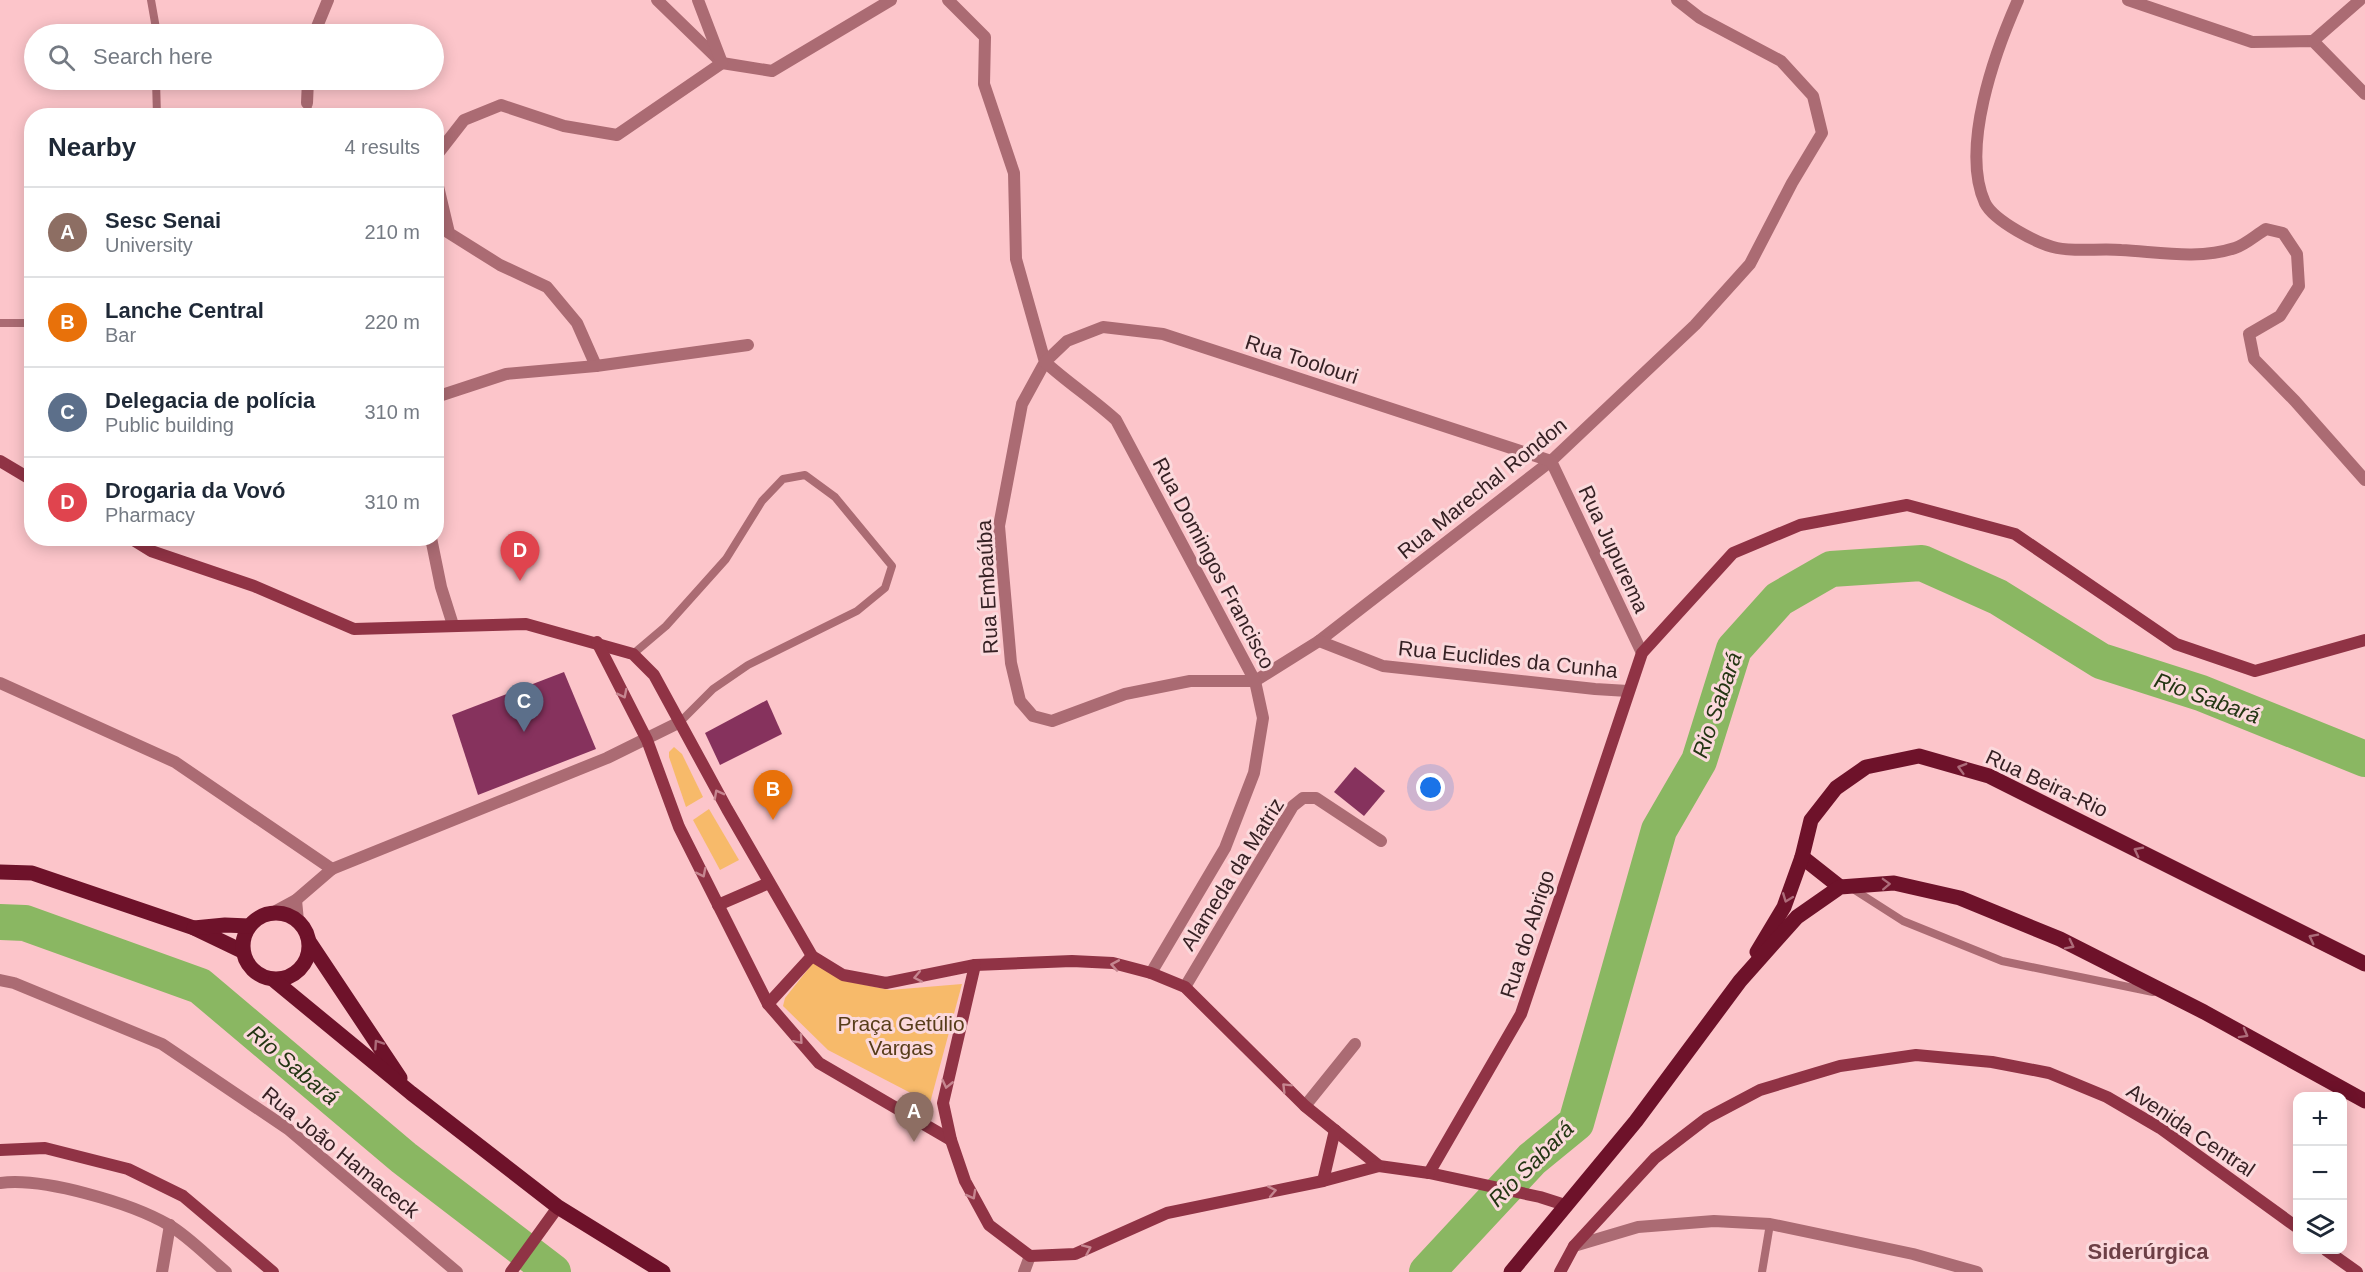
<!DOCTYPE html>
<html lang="en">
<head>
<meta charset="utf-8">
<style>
  :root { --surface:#fff; --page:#f2f2f3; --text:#1f2937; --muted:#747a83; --line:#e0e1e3; --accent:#7c3aed }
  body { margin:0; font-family:Helvetica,sans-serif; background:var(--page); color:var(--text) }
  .controls { position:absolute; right:18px; bottom:18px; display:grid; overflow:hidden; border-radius:12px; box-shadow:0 3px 15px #0003 }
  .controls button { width:54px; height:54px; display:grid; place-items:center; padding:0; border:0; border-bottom:2px solid var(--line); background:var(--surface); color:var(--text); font:30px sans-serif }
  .you { position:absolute; left:1431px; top:788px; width:21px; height:21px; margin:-15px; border:4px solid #fff; border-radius:50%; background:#1a73e8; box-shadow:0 0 0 9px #1a73e833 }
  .badge { display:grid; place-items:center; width:39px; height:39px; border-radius:50%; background:var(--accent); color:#fff; font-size:20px; font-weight:700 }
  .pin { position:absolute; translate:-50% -50px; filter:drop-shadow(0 2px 3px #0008) }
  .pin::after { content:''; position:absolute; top:32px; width:21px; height:18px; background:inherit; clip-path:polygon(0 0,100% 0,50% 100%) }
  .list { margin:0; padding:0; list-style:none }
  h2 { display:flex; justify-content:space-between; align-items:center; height:78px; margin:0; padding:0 24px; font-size:26px }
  h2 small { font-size:20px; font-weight:400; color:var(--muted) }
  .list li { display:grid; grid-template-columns:39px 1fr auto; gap:18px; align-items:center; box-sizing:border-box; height:90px; padding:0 24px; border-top:2px solid var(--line) }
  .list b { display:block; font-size:22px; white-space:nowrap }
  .list p { margin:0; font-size:20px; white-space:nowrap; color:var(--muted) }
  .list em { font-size:20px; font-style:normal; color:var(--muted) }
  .icon { flex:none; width:33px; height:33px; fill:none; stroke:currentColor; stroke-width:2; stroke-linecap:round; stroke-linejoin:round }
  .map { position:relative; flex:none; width:2365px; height:1272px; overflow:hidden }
  .search { position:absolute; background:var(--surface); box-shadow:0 3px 15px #0003; left:24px; top:24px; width:420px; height:66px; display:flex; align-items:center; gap:15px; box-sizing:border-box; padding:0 21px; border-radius:33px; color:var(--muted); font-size:22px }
  .panel { position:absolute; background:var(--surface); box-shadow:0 3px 15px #0003; left:24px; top:108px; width:420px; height:438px; border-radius:24px }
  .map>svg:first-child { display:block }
  .green { fill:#f7ba6a }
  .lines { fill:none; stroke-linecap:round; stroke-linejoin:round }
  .river { stroke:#8ab762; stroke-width:36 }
  .building { fill:#86325d }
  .lane { stroke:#ab6b73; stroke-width:8 }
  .street { stroke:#ab6b73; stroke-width:12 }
  .secondary { stroke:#903345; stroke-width:12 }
  .primary { stroke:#6e122a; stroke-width:15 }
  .oneway { stroke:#c68690 }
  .oneway2 { stroke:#ad6c7a }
  .labels { text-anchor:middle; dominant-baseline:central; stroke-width:6; stroke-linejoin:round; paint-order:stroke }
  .street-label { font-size:21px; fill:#362124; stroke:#fbd9dc }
  .park-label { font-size:21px; fill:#573d1a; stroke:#fbd9dc }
  .water-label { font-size:22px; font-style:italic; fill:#243613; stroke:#fbd9dc }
  .neighbourhood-label { font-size:22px; font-weight:bold; fill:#6d4046; stroke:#fbd9dc }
</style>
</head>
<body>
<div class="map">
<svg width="2365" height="1272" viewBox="0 0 2365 1272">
  <rect width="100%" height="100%" fill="#fcc5ca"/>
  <g class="green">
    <polygon points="674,747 682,754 703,797 686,807 669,757 669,752"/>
    <polygon points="709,809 739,860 720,870 693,820"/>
    <polygon points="813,963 845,981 890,990 962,984 930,1103 828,1050 783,1006 785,998"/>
  </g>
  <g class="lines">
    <g class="river">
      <polyline points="0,922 25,923 200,986 404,1158 553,1272"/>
      <polyline points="1427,1272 1532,1159 1576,1123 1659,830 1699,761 1734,649 1779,599 1831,569 1922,563 1998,597 2101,661 2201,693 2365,759"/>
    </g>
  </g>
  <g class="building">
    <polygon points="564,672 596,749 478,795 452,715"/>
    <polygon points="767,700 782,734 720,765 705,733"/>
    <polygon points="1355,767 1385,791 1364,816 1334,792"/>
  </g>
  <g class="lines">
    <g class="lane">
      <polyline points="151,0 157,34"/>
      <polyline points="156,80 157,116"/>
      <polyline points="307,103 309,116"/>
      <polyline points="0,323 32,323"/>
      <polyline points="633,654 666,626 726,559 762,501 783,479 805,475 835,497 892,566 885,588 857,611 748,665 713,689 680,722"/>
      <polyline points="1853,889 1903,921 2002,961 2153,992"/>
      <polyline points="1762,1272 1770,1224"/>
    </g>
    <g class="street">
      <polyline points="657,0 722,63 772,71 891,0"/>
      <polyline points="948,0 985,37 984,84 1014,173 1016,259 1045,362 1022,404 999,526 1011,663 1020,701 1033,716 1052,721 1125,694 1190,681 1255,681 1319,641 1551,461 1695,325 1750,264 1792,183 1822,133 1813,96 1781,61 1700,18 1677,0"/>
      <path d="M 2018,0 C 1995,52 1960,148 1985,203 C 1994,221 2038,244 2057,248 C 2076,252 2102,248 2121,250 C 2159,252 2198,260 2235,248 C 2245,245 2256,235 2266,229 L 2283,233 L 2297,254 L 2299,286 L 2280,316 L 2249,334 L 2254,359 L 2295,401 L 2365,480"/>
      <polyline points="2128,0 2252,42 2313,41 2365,94"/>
      <polyline points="314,34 328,0"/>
      <polyline points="2313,41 2360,0"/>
      <polyline points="307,103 308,80"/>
      <polyline points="436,156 464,120 501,105 564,126 617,135 722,63 698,0"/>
      <polyline points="436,178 449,233 500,265 547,287 577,323 596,366"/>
      <polyline points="436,397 506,374 596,366 748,345"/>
      <polyline points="431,538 441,587 453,625"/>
      <polyline points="1319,641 1383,666 1595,689 1628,691"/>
      <polyline points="0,683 175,762 332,869"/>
      <polyline points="296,900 298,921"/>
      <polyline points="272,913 296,900 332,869 607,758 680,722"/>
      <path d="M 1151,973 L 1225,848 L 1254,773 L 1263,718 L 1255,681 L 1116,420 C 1093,399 1068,383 1045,362 L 1067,341 L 1103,327 L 1163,334 L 1551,461 L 1642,653"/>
      <polyline points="0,980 14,983 162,1044 288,1129 457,1272"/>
      <polyline points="1185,987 1293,806 1303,798 1316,798 1381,841"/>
      <polyline points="1305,1106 1355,1044"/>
      <path d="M 0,1183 C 43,1177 131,1203 169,1225 C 189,1237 208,1257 226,1272"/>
      <polyline points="1574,1246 1638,1227 1714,1221 1770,1224 1913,1254 1977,1272"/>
      <polyline points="162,1272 170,1225"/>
      <polyline points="1024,1272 1030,1256"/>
    </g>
    <g class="secondary">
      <polyline points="0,461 32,480"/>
      <polyline points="130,538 151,551 254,586 354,629 526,624 633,654 654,675 727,809 812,956 843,975 886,983 975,965 1072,961 1113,963 1151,973 1185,987 1305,1106 1379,1166 1429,1173 1540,1197 1565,1205"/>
      <polyline points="597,642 647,740 679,827 768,1004 819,1063 951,1140"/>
      <polyline points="718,905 769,883"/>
      <polyline points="975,965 943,1103 951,1140 965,1181 989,1225 1030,1256 1075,1254 1167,1213 1323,1181 1379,1166"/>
      <polyline points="768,1004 812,956"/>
      <polyline points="0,1150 45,1148 128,1169 183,1196 273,1272"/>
      <polyline points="1429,1173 1521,1014 1642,653 1733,553 1800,525 1907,505 2015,534 2176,644 2255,671 2365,640"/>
      <polyline points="1323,1181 1335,1130"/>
      <polyline points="2326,1250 2357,1272"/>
      <polyline points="511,1272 558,1207"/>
      <polyline points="1560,1272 1574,1246 1655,1158 1707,1118 1760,1090 1840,1066 1916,1055 1992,1062 2049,1073 2107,1097 2160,1128 2298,1228"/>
    </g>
    <g class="primary">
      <polyline points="1802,857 1840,887"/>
      <polyline points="0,872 32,873 194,928 242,951"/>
      <circle cx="276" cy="946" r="33"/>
      <polyline points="194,928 225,925 249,926"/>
      <polyline points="310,943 400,1078"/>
      <polyline points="1757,952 1784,907 1802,857 1811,820 1836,788 1866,767 1919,756 1989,776 2365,964"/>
      <polyline points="275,981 411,1093 558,1207 663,1272"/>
      <polyline points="1511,1272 1636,1121 1740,981 1797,917 1840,887 1894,883 1960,898 2060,939 2204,1012 2365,1101"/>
    </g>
  </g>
  <defs><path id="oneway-chevron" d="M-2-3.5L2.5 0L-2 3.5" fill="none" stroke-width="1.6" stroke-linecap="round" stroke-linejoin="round" transform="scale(1.5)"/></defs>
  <g class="oneway">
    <use href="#oneway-chevron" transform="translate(623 694) rotate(63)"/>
    <use href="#oneway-chevron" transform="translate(718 794) rotate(-118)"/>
    <use href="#oneway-chevron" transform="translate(702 873) rotate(63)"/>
    <use href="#oneway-chevron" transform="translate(1115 965) rotate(-170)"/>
    <use href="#oneway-chevron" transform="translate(918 977) rotate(169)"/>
    <use href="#oneway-chevron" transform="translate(799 1040) rotate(49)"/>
    <use href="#oneway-chevron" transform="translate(947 1084) rotate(103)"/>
    <use href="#oneway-chevron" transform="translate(1286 1087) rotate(-135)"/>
    <use href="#oneway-chevron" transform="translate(1272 1191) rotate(-11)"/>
    <use href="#oneway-chevron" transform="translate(972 1195) rotate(61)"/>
    <use href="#oneway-chevron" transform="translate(1087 1249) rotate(-24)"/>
  </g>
  <g class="oneway2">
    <use href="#oneway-chevron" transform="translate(1962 768) rotate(-164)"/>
    <use href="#oneway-chevron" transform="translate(2138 851) rotate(-153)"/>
    <use href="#oneway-chevron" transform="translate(1886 884) rotate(-2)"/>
    <use href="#oneway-chevron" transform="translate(1787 898) rotate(111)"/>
    <use href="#oneway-chevron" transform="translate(2313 938) rotate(-153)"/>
    <use href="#oneway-chevron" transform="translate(2070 945) rotate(27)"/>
    <use href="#oneway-chevron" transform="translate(2244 1034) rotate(29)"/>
    <use href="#oneway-chevron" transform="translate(378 1044) rotate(-124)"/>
  </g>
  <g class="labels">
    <g class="street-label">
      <text transform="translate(1302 359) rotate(18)">Rua Toolouri</text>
      <text transform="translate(1482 488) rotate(-39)">Rua Marechal Rondon</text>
      <text transform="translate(1614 549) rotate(65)">Rua Jupurema</text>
      <text transform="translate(1214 563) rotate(62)">Rua Domingos Francisco</text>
      <text transform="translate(987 587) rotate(-93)">Rua Embaúba</text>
      <text transform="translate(1508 659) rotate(6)">Rua Euclides da Cunha</text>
      <text transform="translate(2047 783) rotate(25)">Rua Beira-Rio</text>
      <text transform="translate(1232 874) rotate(-58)">Alameda da Matriz</text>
      <text transform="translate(1527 934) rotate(-72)">Rua do Abrigo</text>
      <text transform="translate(2191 1130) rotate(34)">Avenida Central</text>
      <text transform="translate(341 1152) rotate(39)">Rua João Hamaceck</text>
    </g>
    <g class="park-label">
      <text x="901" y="1023">Praça Getúlio<tspan x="901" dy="24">Vargas</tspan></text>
    </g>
    <g class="water-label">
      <text transform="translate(2207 698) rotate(20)">Rio Sabará</text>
      <text transform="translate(1717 705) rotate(-71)">Rio Sabará</text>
      <text transform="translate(293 1065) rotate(40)">Rio Sabará</text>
      <text transform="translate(1531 1164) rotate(-45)">Rio Sabará</text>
    </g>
    <g class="neighbourhood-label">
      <text x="2148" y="1251">Siderúrgica</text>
    </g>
  </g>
</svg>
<div class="controls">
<button>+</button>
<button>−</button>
<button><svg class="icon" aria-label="layers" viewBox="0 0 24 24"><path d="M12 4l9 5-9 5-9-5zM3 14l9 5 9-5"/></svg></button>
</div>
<div class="you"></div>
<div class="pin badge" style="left:914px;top:1142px;background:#8d6e63">A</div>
<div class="pin badge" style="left:773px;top:820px;background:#e8710a">B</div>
<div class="pin badge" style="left:524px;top:732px;background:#5c6f8a">C</div>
<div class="pin badge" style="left:520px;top:581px;background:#e0444e">D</div>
<div class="search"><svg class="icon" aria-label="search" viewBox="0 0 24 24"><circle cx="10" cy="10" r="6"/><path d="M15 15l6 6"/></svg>Search here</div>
<section class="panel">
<h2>Nearby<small>4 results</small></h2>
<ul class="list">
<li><span class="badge" style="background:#8d6e63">A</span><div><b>Sesc Senai</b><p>University</p></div><em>210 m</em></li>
<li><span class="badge" style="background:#e8710a">B</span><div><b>Lanche Central</b><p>Bar</p></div><em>220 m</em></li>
<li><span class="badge" style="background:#5c6f8a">C</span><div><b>Delegacia de polícia</b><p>Public building</p></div><em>310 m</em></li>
<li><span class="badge" style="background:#e0444e">D</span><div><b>Drogaria da Vovó</b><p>Pharmacy</p></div><em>310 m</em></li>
</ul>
</section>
</div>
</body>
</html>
